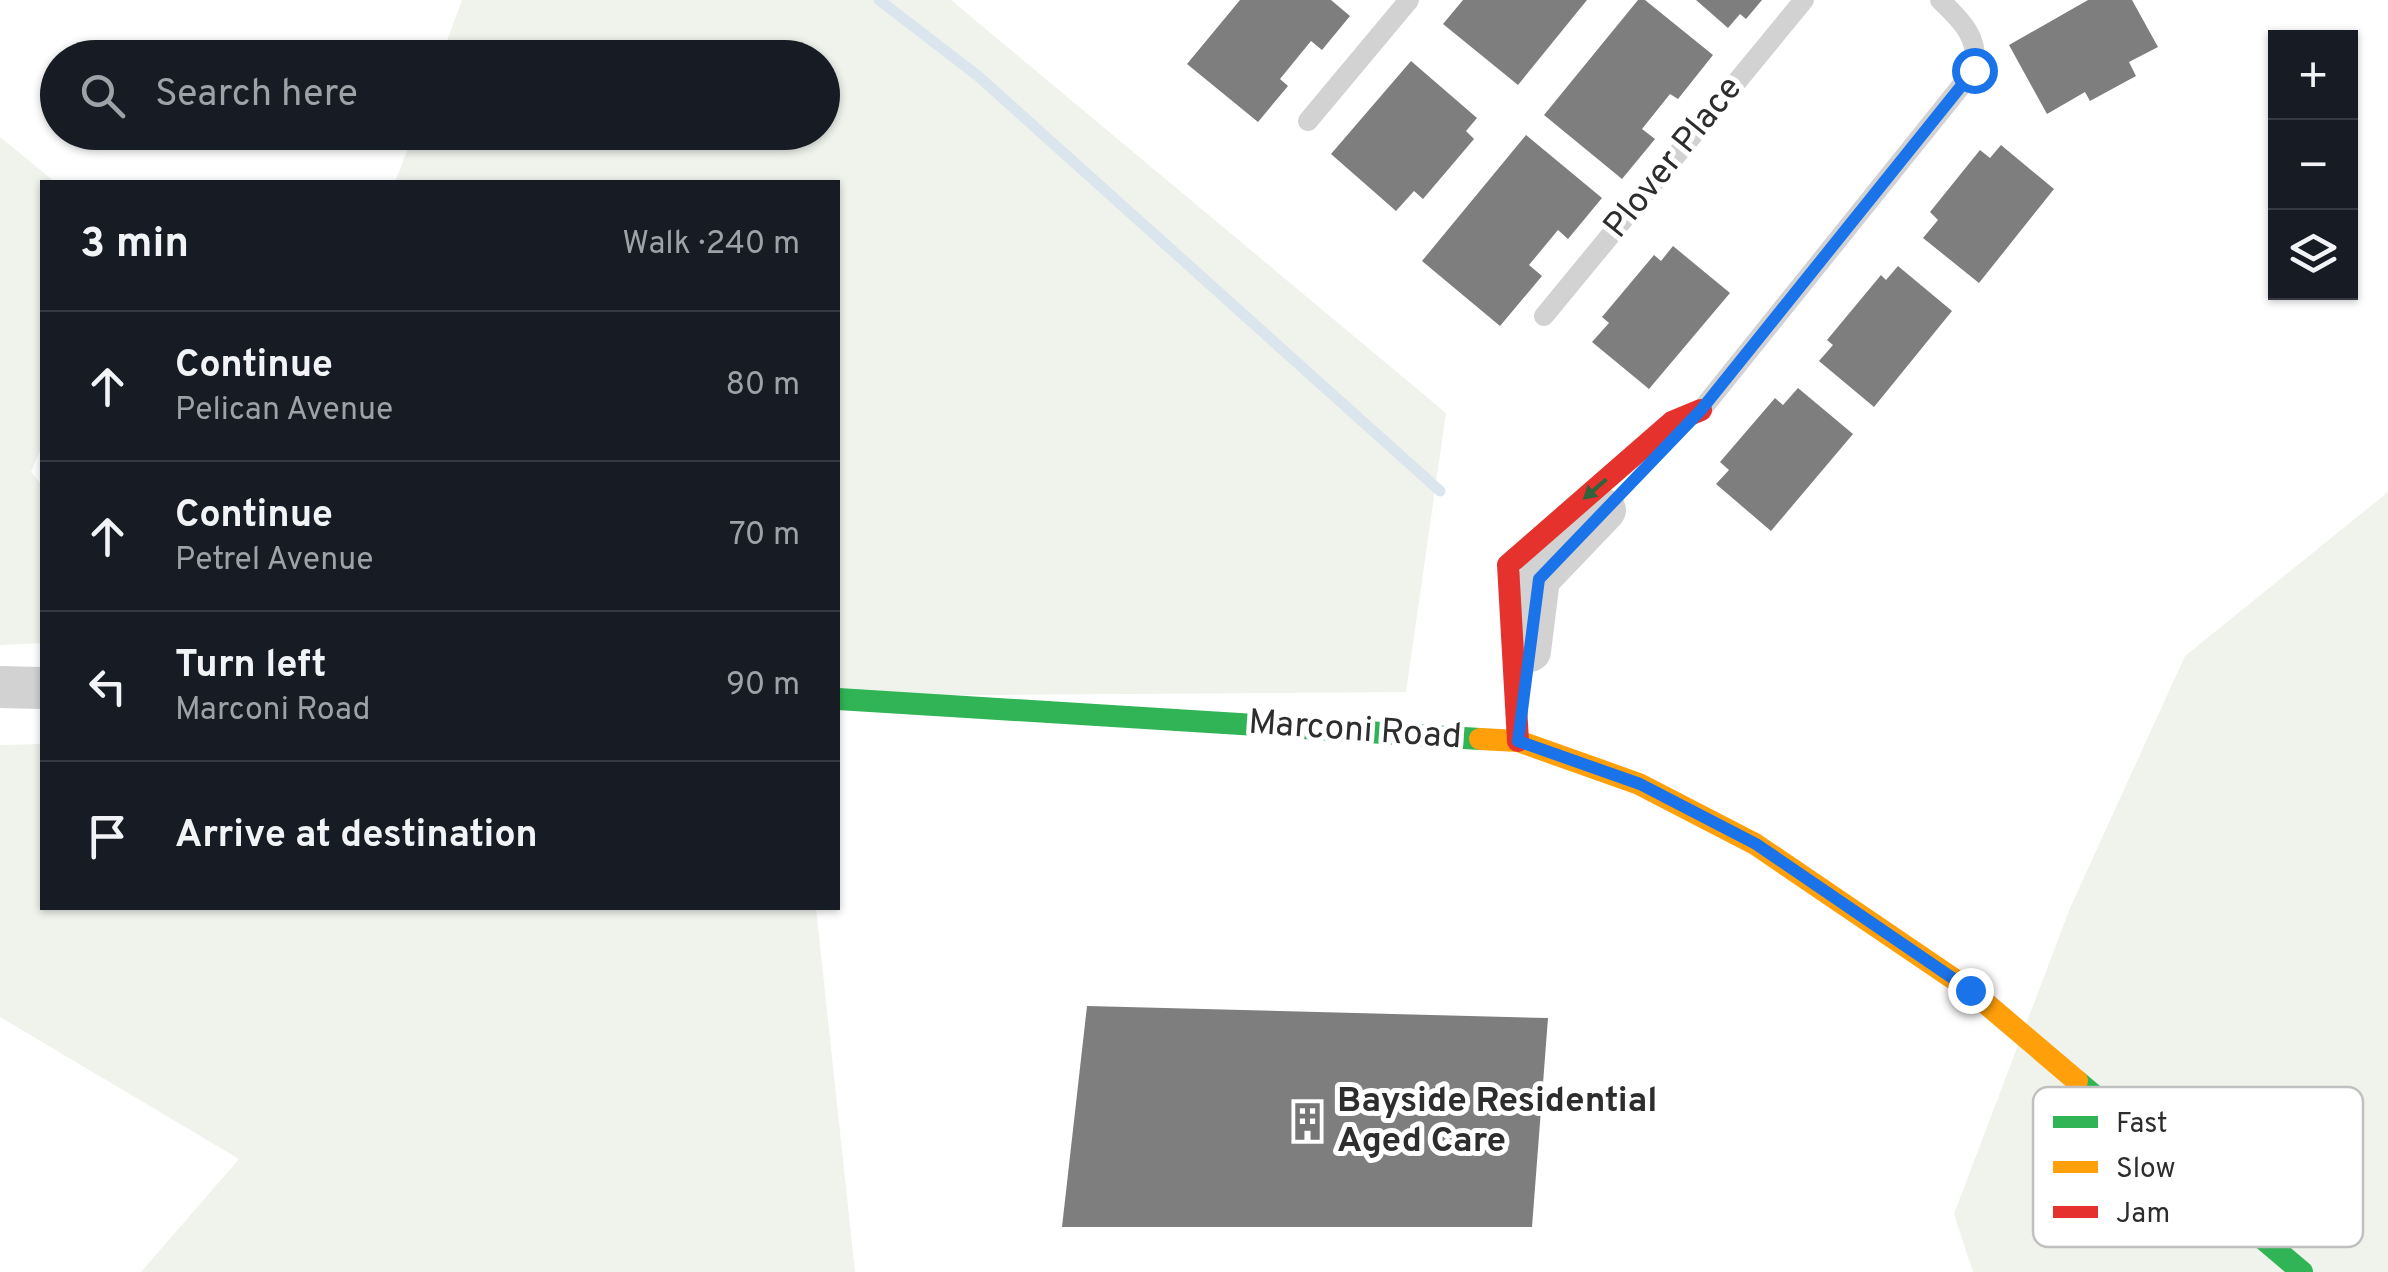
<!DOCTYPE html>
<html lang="en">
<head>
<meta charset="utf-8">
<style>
  :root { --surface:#171b24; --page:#242831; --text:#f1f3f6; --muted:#9ea1a6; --line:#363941 }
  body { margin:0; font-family:Overpass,sans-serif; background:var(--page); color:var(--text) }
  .controls { position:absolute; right:30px; top:30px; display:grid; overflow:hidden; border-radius:0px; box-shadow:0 2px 8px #0004 }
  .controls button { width:90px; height:90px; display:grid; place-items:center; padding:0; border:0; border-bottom:2px solid var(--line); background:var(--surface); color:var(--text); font:50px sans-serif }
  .stop { position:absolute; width:30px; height:30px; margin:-22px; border:8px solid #1a73e8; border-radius:50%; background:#fff }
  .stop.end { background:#1a73e8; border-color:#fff; box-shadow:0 2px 10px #0008 }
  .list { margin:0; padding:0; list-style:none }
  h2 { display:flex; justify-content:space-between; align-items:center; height:130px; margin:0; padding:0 40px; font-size:42px }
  h2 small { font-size:32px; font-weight:400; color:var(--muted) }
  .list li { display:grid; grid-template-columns:65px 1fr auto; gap:30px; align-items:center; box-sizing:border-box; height:150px; padding:0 40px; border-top:2px solid var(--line) }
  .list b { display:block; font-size:38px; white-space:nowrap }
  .list p { margin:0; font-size:32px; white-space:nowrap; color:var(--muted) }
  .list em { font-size:32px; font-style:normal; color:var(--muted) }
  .icon { flex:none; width:55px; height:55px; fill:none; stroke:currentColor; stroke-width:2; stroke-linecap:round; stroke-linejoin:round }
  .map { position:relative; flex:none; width:2388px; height:1272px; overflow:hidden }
  .search { position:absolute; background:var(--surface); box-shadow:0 2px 8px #0004; left:40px; top:40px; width:800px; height:110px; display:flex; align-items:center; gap:25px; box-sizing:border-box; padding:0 35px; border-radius:55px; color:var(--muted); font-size:38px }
  .panel { position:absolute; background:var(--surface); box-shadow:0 2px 8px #0004; left:40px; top:180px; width:800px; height:730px; border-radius:0px }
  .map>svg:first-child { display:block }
  .green { fill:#eff3ec }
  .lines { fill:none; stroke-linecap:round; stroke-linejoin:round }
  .stream { stroke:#dbe5ee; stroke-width:11 }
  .building { fill:#7e7e7e }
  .lane { stroke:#d2d2d2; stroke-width:20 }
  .street { stroke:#d2d2d2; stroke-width:42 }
  .fast { stroke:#30b455; stroke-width:22 }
  .slow { stroke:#ff9f0a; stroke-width:22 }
  .jam { stroke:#e5322d; stroke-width:22 }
  .oneway { fill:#2e633d }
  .route { stroke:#1a73e8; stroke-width:12 }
  .labels { text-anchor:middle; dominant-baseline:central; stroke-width:10; stroke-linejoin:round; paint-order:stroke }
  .street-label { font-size:35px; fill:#2d2d2d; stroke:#fff }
  .poi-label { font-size:35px; font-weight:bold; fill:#2d2d2d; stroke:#fff; text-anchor:start }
  .key { fill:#fff; stroke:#c0c0c0; stroke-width:2.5 }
  .key-label { font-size:28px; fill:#2d2d2d }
</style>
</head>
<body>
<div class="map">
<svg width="2388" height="1272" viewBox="0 0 2388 1272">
  <rect width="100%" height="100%" fill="#fff"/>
  <g class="green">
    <polygon points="462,0 951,0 1446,413 1406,692 838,696 838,182 395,182 414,133 822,132 822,58 441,57"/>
    <polygon points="0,137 55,182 42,182 42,446 31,472 42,485 42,643 0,645"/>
    <polygon points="2388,492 2388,1272 1973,1272 1954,1214 2070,908 2185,656"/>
    <polygon points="42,744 42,908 816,908 855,1272 141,1272 239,1159 0,1017 0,745"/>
  </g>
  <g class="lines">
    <polyline class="stream" points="879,0 978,76 1440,491"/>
  </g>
  <g class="building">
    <polygon points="1240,0 1331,0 1350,16 1322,50 1311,41 1280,79 1288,86 1258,122 1187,64"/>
    <polygon points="1463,0 1587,0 1518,85 1443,24"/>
    <polygon points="1638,0 1645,0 1713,55 1678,99 1670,94 1642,129 1655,139 1622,179 1544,115"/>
    <polygon points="1696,0 1762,0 1746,19 1740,14 1728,28"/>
    <polygon points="2088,0 2132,0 2158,47 2129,62 2136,76 2090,101 2085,92 2047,114 2009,45"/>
    <polygon points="1411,61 1477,118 1466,131 1474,139 1423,199 1414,191 1396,211 1331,154"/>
    <polygon points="1526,135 1602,198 1568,239 1558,230 1529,265 1542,276 1500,326 1422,261"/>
    <polygon points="2001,145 2054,189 1979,283 1923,238 1938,220 1930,212 1980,150 1990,158"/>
    <polygon points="1673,246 1730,293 1649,389 1592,342 1609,323 1602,317 1654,255 1661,261"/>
    <polygon points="1898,266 1952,311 1874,407 1819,361 1833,345 1827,340 1881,275 1886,280"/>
    <polygon points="1798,388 1853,434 1771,531 1716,484 1729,470 1720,462 1775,398 1783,405"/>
    <polygon points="1087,1006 1548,1018 1532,1227 1062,1227"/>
  </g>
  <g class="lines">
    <g class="lane">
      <polyline points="1308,121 1409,0"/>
      <polyline points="1544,316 1804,0"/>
      <path d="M 1702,409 L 1974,70 C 1980,38 1962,21 1940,0"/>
    </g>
    <g class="street">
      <polyline points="1530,651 1539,579 1605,510"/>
      <polyline points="0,687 42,688"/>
    </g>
    <g class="fast">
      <polyline points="838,699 1480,739"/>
      <polyline points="2077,1081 2302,1272"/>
    </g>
    <polyline class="slow" points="1480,739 1518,741 1639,784 1755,844 1970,990 2077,1081"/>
    <polyline class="jam" points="1518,741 1508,565 1672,422 1701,410"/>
  </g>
  <defs><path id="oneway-solid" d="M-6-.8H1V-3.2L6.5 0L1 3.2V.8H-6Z" transform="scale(2.5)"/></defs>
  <use class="oneway" href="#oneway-solid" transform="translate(1595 489) rotate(139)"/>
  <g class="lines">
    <polyline class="route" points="1970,990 1756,844 1640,784 1518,741 1539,579 1701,410 1974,70"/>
  </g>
  <defs>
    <symbol id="building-bare" viewBox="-9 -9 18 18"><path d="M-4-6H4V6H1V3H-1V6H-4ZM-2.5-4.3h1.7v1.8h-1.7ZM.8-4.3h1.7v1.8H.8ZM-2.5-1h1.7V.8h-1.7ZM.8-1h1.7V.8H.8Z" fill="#767676" stroke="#fff" stroke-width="2.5" paint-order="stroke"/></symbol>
  </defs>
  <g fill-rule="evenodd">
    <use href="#building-bare" x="1280" y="1094" width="55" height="55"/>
  </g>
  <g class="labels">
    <g class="street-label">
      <text transform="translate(1674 158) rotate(-51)">Plover Place</text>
      <text transform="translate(1355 731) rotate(4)">Marconi Road</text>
    </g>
    <g class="poi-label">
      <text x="1337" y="1102">Bayside Residential<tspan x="1337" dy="40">Aged Care</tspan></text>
    </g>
  </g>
  <rect x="2033" y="1087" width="330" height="160" rx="15" class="key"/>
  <rect x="2053" y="1116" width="45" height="12" fill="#30b455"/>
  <rect x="2053" y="1161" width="45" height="12" fill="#ff9f0a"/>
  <rect x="2053" y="1206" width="45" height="12" fill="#e5322d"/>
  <g class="key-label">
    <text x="2116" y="1132">Fast</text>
    <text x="2116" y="1177">Slow</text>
    <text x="2116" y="1222">Jam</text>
  </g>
</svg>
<div class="controls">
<button>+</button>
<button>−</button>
<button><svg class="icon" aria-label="layers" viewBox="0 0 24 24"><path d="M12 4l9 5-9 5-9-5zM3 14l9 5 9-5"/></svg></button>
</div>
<div class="stop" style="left:1974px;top:70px"></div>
<div class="stop end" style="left:1970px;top:990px"></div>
<div class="search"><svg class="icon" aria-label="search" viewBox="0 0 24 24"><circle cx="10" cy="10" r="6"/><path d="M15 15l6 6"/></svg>Search here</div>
<section class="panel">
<h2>3 min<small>Walk · 240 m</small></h2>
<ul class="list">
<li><svg class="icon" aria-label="ahead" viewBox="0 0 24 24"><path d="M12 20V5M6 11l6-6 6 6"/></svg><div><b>Continue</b><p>Pelican Avenue</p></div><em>80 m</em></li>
<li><svg class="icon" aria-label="ahead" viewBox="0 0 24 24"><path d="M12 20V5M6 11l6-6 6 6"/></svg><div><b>Continue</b><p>Petrel Avenue</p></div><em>70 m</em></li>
<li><svg class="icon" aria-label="left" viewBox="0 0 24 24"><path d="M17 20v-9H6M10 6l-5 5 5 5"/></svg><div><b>Turn left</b><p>Marconi Road</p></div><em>90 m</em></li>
<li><svg class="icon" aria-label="arrive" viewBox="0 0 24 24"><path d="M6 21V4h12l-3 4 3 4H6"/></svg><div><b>Arrive at destination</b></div></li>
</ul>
</section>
</div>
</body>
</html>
